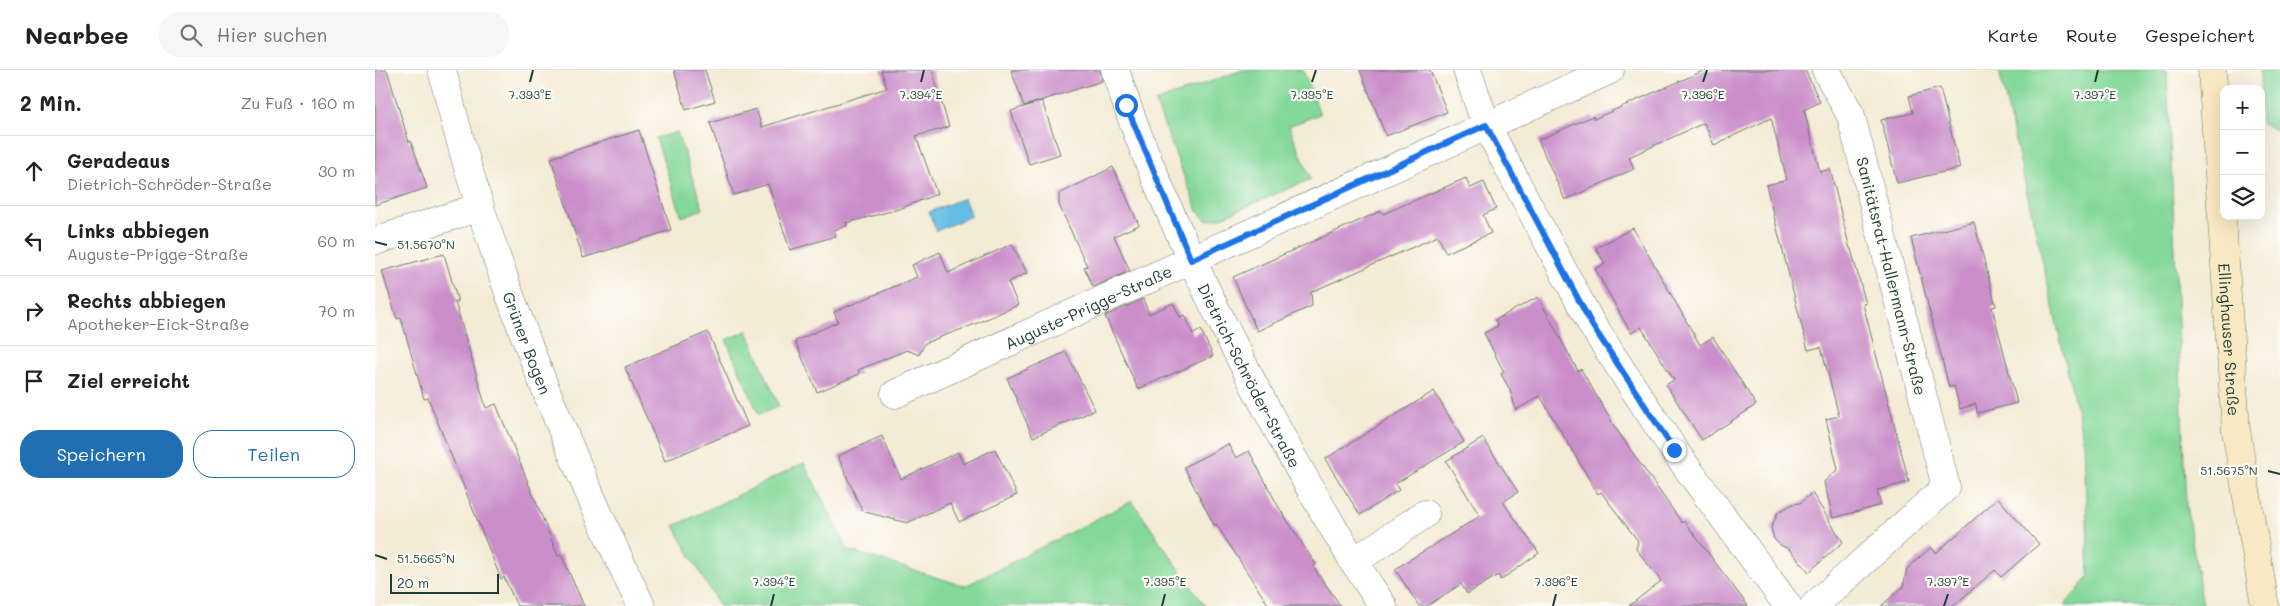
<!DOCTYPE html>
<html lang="de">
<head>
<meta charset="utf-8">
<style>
  :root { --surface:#fff; --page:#f6f6f6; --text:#222; --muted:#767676; --line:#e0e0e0; --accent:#1f6fb2 }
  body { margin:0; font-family:Mali,sans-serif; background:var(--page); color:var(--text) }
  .controls { position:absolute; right:15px; top:15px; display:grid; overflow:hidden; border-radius:10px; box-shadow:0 5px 20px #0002 }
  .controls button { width:45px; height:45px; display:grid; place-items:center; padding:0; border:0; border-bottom:1px solid var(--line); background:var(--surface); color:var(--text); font:25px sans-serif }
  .scale { position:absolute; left:15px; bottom:12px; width:109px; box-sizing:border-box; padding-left:5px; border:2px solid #1f3d34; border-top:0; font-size:14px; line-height:18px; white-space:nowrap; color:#1f3d34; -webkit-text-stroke:4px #fdfcf7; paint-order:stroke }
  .stop { position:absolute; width:15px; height:15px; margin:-11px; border:4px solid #1a73e8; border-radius:50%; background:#fff }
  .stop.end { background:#1a73e8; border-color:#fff; box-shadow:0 1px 5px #0008 }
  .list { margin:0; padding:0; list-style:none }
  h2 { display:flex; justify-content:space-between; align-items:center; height:65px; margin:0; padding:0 20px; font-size:21px }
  h2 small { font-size:16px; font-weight:400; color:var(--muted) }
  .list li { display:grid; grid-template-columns:32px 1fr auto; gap:15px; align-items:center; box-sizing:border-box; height:70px; padding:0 20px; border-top:1px solid var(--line) }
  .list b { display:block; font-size:19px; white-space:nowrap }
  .list p { margin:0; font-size:16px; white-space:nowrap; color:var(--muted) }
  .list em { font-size:16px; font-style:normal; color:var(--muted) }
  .actions { display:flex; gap:10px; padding:15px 20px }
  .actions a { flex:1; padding:11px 0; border:1px solid var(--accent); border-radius:20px; text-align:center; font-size:18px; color:var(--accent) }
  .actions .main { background:var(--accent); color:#fff }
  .icon { flex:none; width:28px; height:28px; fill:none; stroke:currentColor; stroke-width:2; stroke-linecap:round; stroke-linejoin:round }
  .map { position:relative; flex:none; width:1905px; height:536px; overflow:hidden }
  header { display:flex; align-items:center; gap:30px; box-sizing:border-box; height:70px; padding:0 25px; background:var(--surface); border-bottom:1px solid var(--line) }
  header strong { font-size:24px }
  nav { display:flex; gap:28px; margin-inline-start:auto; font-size:18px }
  .search { width:350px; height:45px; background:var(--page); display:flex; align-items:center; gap:12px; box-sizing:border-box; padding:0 18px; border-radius:20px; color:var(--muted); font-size:19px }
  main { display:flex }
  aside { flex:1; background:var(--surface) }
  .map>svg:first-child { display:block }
  .green { fill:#84d89a; stroke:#528a67 }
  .water { fill:#66bde3; stroke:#427d8c }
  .building { fill:#ca8eca }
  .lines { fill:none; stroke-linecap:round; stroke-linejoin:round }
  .street-casing { stroke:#6a7a6c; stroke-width:29 }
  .secondary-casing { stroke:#6a7a6c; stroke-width:29 }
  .street { stroke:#fff; stroke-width:28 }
  .secondary { stroke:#f8e8c3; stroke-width:28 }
  .route { stroke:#1a73e8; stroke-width:6 }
  .ticks { fill:none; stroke:#1f3d34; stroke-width:2 }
  .labels { text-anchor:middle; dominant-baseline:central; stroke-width:4.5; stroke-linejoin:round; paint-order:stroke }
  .street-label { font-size:16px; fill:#1f3d34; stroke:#fdfcf7 }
  .ticks-label { font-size:12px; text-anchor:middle; fill:#1f3d34; stroke:#fdfcf7; stroke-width:4.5; stroke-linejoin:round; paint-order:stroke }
</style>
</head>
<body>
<header>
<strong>Nearbee</strong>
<div class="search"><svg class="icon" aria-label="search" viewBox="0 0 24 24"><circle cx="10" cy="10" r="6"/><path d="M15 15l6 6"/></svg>Hier suchen</div>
<nav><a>Karte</a><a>Route</a><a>Gespeichert</a></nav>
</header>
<main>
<aside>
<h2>2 Min.<small>Zu Fuß · 160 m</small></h2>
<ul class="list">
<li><svg class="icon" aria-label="ahead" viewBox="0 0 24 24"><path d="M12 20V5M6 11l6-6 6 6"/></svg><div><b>Geradeaus</b><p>Dietrich-Schröder-Straße</p></div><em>30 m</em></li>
<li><svg class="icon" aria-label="left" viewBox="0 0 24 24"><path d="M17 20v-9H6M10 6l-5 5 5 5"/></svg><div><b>Links abbiegen</b><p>Auguste-Prigge-Straße</p></div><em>60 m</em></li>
<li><svg class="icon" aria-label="right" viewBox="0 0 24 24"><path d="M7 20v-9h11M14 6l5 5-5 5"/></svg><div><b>Rechts abbiegen</b><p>Apotheker-Eick-Straße</p></div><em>70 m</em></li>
<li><svg class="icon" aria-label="arrive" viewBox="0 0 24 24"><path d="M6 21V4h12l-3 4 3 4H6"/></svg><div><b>Ziel erreicht</b></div></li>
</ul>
<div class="actions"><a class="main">Speichern</a><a>Teilen</a></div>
</aside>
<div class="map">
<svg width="1905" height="536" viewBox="0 0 1905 536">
  <rect width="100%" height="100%" fill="#fdfcf7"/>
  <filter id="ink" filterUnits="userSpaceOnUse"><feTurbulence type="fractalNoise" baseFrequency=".02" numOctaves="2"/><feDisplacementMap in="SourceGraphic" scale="10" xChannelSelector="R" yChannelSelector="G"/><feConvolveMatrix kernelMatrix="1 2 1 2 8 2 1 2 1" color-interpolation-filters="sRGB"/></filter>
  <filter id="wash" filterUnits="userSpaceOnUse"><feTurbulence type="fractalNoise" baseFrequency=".0096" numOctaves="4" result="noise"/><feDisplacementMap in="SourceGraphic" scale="20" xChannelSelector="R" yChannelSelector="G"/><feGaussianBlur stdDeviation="1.12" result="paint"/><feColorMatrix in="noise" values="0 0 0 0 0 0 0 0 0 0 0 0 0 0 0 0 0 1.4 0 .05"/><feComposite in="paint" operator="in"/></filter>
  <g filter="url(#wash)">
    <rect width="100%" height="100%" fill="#f4ebd5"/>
    <g class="green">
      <polygon points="867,0 928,0 945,44 914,56 936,109 845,148 831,150 823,142 780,32"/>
      <polygon points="1624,0 1792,0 1811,435 1828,536 1689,536 1714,507 1709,373"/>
      <polygon points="1885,0 1905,0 1905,62 1886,53"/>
      <polygon points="302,62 328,139 307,147 281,68"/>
      <polygon points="372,261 404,336 384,345 351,270"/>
      <polygon points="429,393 473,480 590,516 757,431 830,536 344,536 299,456"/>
    </g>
    <polygon class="water" points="589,128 596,146 561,161 554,142"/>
    <g id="blocks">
      <g class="building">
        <polygon points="0,0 12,0 34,72 36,71 52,118 0,135"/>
        <polygon points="299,0 330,0 340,31 311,40"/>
        <polygon points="506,0 557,0 574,57 541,66 562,124 524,139 471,153 472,156 459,160 461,166 415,180 393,114 359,125 335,53 381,39 387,57 512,18"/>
        <polygon points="636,0 725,0 727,11 649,36"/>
        <polygon points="985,0 1055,0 1072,42 1011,66"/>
        <polygon points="1330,0 1430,0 1445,32 1429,40 1445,102 1455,99 1475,179 1476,179 1491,234 1488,234 1534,412 1502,420 1506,435 1458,448 1449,412 1463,399 1451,349 1464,346 1446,277 1433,280 1391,115 1412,110 1396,48 1339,75 1329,53 1254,87 1259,99 1190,130 1163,70 1218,46 1219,49"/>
        <polygon points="1565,18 1585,98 1522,113 1506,50 1538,43 1534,26"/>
        <polygon points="667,31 685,84 654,94 636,41"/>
        <polygon points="264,60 296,160 208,188 176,88"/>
        <polygon points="738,97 764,155 739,166 755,201 718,217 709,197 712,196 684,135 684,124"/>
        <polygon points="1091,108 1095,118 1109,112 1121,139 1108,145 1116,163 1071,183 1063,166 936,222 937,236 882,261 858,207 1006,141 1008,144"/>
        <polygon points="1599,152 1621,236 1617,237 1642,333 1602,343 1601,334 1585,339 1579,316 1574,317 1536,168"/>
        <polygon points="1258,158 1325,275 1338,267 1381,335 1327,370 1291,315 1299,310 1266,257 1256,263 1220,199 1230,194 1221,178"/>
        <polygon points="637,174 652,203 633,212 643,235 600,254 550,273 544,285 532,280 483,300 485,304 442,322 420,271 463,252 459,242 542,207 537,195 565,182 573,203"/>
        <polygon points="69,184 83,232 80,232 111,338 121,334 183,486 186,484 209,536 142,536 129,507 126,509 53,328 49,329 26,248 22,249 7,201"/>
        <polygon points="1163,227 1203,301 1206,299 1239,356 1307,453 1309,451 1373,536 1254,536 1286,511 1261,479 1263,471 1226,422 1223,424 1165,326 1141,340 1135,320 1126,304 1129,302 1109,263 1123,256 1120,250"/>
        <polygon points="768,229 774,244 798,233 805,247 810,245 818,264 826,260 838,286 763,319 730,246"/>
        <polygon points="333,262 373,356 290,391 250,297"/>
        <polygon points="691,282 720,340 658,367 632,308"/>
        <polygon points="1059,321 1089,372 1020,414 1024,420 985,445 950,389"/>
        <polygon points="507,366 526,409 583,382 588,394 620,379 642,425 584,452 575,433 532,453 487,441 463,386"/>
        <polygon points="1108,368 1143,422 1128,432 1164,483 1126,510 1123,505 1092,524 1086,514 1052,536 1044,536 1020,499 1105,446 1071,391"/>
        <polygon points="853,374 861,388 874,381 903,436 941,495 938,497 966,536 894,536 841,454 839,455 809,397"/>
        <polygon points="1437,423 1468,472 1434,502 1414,479 1405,475 1399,469 1396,458 1403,442 1418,434 1425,433"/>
        <polygon points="1623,428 1664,474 1626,507 1620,500 1578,536 1506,536 1528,517 1532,499 1556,477 1561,483"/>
      </g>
    </g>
  </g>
  <g filter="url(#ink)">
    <use href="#blocks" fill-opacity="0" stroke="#6a7a6c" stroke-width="1"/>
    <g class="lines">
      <defs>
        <g id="street">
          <path id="s1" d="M 67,0 C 111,185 185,365 266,536"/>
          <path id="s2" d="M 740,0 C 768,87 807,172 848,254 C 896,351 947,446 1008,536"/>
          <polyline points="1092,0 1111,55 1217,255 1299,380 1413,536"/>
          <polyline points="0,171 105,137"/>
          <path id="s3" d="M 520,324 L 1235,0"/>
          <polyline points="978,492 1050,444"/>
          <polyline points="1439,536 1571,417 1476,46 1451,0"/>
        </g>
        <g id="secondary">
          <path id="s4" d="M 1837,0 L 1861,360 L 1890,536"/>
        </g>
      </defs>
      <use href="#street" class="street-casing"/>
      <use href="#secondary" class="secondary-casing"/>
      <use href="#street" class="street"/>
      <use href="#secondary" class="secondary"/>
    </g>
  </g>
  <g class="lines" filter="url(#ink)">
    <polyline class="route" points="751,35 816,190 1111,55 1217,255 1299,380"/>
  </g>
  <path class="ticks" d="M 155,12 L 158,0M 546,12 L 549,0M 937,12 L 941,0M 1328,12 L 1332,0M 1720,12 L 1723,0M 0,172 L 12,175M 1893,401 L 1905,404M 0,485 L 12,489M 396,536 L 399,524M 787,536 L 790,524M 1178,536 L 1181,524M 1569,536 L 1573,524"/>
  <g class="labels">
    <g class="street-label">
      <text transform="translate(1517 206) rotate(76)">Sanitätsrat-Hallermann-Straße</text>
      <text stroke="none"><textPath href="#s3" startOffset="212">Auguste-Prigge-Straße</textPath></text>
      <text stroke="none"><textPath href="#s4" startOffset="270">Ellinghauser Straße</textPath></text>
      <text stroke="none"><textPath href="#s1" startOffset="286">Grüner Bogen</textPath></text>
      <text stroke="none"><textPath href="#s2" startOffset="334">Dietrich-Schröder-Straße</textPath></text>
    </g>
  </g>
  <g class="ticks-label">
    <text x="155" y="29">7.393°E</text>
    <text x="546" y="29">7.394°E</text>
    <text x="937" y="29">7.395°E</text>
    <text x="1328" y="29">7.396°E</text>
    <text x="1720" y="29">7.397°E</text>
    <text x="51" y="179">51.5670°N</text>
    <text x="1854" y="405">51.5675°N</text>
    <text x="51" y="493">51.5665°N</text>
    <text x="399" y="516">7.394°E</text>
    <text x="790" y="516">7.395°E</text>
    <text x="1181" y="516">7.396°E</text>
    <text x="1573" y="516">7.397°E</text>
  </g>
</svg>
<div class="controls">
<button>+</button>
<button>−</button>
<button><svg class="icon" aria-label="layers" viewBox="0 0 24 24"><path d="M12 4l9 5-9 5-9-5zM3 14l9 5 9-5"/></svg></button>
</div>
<div class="scale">20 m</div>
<div class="stop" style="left:751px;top:35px"></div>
<div class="stop end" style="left:1299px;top:380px"></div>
</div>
</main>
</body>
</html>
